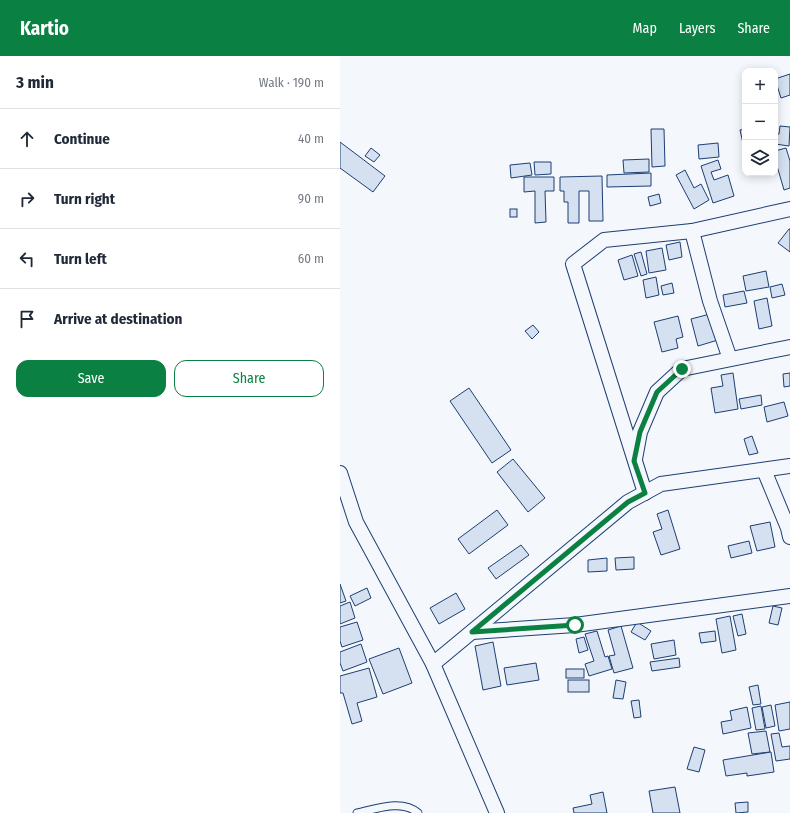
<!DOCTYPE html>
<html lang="en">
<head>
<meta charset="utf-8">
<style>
  :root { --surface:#fff; --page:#f6f6f7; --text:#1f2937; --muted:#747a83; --line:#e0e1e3; --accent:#0b8043 }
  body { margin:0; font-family:"Fira Sans Condensed",sans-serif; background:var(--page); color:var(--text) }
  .controls { position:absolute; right:12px; top:12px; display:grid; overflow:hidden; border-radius:8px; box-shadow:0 2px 10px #0003 }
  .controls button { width:36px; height:36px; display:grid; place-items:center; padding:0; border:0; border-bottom:1px solid var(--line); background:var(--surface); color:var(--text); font:20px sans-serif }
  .stop { position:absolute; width:12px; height:12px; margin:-9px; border:3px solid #0b8043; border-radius:50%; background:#fff }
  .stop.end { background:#0b8043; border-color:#fff; box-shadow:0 1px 4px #0008 }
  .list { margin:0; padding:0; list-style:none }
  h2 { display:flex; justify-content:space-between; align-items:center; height:52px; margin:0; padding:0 16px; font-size:17px }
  h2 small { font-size:13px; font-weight:400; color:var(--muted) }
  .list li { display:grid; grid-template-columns:26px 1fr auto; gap:12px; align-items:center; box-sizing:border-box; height:60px; padding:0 16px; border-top:1px solid var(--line) }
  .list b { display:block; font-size:15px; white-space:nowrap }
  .list em { font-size:13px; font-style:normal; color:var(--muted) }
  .actions { display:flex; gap:8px; padding:12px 16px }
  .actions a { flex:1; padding:9px 0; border:1px solid var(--accent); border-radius:12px; text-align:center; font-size:14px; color:var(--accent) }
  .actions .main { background:var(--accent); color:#fff }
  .icon { flex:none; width:22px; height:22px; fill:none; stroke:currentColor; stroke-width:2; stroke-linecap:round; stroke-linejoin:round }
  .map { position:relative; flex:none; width:450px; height:757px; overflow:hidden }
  header { display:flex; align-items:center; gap:24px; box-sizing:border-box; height:56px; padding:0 20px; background:var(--accent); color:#fff }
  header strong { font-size:19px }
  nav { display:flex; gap:22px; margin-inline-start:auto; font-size:14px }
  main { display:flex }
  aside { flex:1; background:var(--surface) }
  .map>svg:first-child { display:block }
  .building { fill:#d5e0f0; stroke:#1d3f73 }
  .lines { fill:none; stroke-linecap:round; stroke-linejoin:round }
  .service-casing { stroke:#1d3f73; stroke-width:9 }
  .minor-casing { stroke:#1d3f73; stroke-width:16 }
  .service { stroke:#f4f7fb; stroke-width:7 }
  .minor { stroke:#f4f7fb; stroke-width:14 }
  .route { stroke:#0b8043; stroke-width:5 }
</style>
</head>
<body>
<header>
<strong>Kartio</strong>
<nav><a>Map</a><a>Layers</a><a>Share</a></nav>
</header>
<main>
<aside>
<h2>3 min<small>Walk · 190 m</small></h2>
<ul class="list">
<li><svg class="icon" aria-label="ahead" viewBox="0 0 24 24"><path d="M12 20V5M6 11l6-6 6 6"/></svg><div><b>Continue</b></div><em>40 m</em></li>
<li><svg class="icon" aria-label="right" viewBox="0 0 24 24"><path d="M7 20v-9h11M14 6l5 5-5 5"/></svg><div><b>Turn right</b></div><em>90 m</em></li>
<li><svg class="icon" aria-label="left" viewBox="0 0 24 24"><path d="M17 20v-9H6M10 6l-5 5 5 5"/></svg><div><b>Turn left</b></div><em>60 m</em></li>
<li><svg class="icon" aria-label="arrive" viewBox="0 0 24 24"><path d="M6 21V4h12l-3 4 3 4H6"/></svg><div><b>Arrive at destination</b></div></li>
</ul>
<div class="actions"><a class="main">Save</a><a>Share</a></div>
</aside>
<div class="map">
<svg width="450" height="757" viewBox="0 0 450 757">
  <rect width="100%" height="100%" fill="#f4f7fb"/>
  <g class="building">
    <polygon points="450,18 450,39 441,42 435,23"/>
    <polygon points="440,70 450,71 449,90 435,88 435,78 439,78"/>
    <polygon points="311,73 324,73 325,110 312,111"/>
    <polygon points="405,73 405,96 400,74"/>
    <polygon points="0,86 45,120 33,136 0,112"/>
    <polygon points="378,87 379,101 359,103 358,89"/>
    <polygon points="31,92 40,99 34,106 25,100"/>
    <polygon points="446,92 450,105 450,132 444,134 435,103 435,95"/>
    <polygon points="309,103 309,116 284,117 283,104"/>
    <polygon points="378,104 381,113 371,116 374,124 388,119 394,140 373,147 361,110"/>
    <polygon points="194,106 211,106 211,118 195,119"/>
    <polygon points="190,107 192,119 171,122 170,109"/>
    <polygon points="345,114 354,132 361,128 369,144 354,153 336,119"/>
    <polygon points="311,117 311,130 267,131 267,119"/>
    <polygon points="262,120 263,165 249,165 249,135 239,135 239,167 228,167 228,146 224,146 224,135 220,135 220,121"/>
    <polygon points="184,121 214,121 214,135 205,135 206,166 195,167 195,135 184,136"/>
    <polygon points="319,138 321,147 310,150 308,141"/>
    <rect x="170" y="153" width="7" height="8"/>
    <polygon points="449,173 450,173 450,196 438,187"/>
    <polygon points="340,186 342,201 329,204 326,189"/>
    <polygon points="322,192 326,214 309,217 306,195"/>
    <polygon points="301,196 307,218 301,220 294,198"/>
    <polygon points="292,199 298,220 284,224 278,204"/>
    <polygon points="426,215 429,231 406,235 403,220"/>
    <polygon points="316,221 319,239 306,242 303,224"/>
    <polygon points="332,227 334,237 323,239 321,230"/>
    <polygon points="442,228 445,239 432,242 430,231"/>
    <polygon points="404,235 407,247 385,251 383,239"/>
    <polygon points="427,242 432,270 419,273 414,245"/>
    <polygon points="370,258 378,284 358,290 351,263"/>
    <polygon points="338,260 343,281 336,283 338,292 322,296 314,266"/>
    <polygon points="193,269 199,276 192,283 185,275"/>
    <polygon points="393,317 398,353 375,357 371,332 383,330 381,319"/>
    <polygon points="450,317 450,330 444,331 443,318"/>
    <polygon points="129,332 171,394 152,407 110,345"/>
    <polygon points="421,339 422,349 401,353 399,343"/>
    <polygon points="444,346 448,360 427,366 424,351"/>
    <polygon points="412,380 418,397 409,399 404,383"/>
    <polygon points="173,403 205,442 188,456 157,416"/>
    <polygon points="157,454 168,469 129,498 118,483"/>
    <polygon points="328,454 340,493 321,499 313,476 322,473 317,458"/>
    <polygon points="430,466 435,491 417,495 410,470"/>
    <polygon points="409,485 412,497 391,502 388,490"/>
    <polygon points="181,489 189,499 156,523 148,512"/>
    <polygon points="294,501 294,513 276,514 275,502"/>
    <polygon points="267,502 267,515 248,516 248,504"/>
    <polygon points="0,528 6,545 0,547"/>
    <polygon points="27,532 31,542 15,550 10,540"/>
    <polygon points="116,537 125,553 99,568 90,552"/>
    <polygon points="10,546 15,562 0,568 0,550"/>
    <polygon points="433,550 442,552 438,569 429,567"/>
    <polygon points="402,558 406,578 398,580 393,560"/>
    <polygon points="390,560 396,594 382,597 376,563"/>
    <polygon points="17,566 23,584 2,591 0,585 0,571"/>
    <polygon points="297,566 311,575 305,584 291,576"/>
    <polygon points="281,570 293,612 274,617 269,600 275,599 268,574"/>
    <polygon points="257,575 265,601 268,600 272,613 249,620 245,608 254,605 245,578"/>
    <polygon points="375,575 376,585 361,587 359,577"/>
    <polygon points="244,581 248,594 239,597 236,583"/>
    <polygon points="334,584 336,599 314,603 311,588"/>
    <polygon points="153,586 161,630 143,634 135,590"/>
    <polygon points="21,588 27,606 3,615 0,607 0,596"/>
    <polygon points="59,592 72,627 43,638 29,603"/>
    <polygon points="339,602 340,611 312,615 310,606"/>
    <polygon points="196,607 199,624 167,629 164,612"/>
    <polygon points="29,612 37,641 17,647 22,665 12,668 3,637 0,637 0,620"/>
    <rect x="226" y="613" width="18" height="9"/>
    <rect x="228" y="624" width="21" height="12"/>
    <polygon points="276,624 286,626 283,643 273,642"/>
    <polygon points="418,629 421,648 413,649 409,631"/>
    <polygon points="299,644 301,661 294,662 291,645"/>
    <polygon points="450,646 450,673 439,675 435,649"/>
    <polygon points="431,649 435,670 426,672 422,651"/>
    <polygon points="421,650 425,673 416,674 412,652"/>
    <polygon points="407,651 411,672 383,678 381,666 392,664 390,655"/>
    <polygon points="426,675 430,696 412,698 408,677"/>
    <polygon points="439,677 442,691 450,690 450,703 436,705 431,678"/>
    <polygon points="354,691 365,694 359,716 347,713"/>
    <polygon points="431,696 434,716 407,720 407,717 386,720 383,704"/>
    <polygon points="335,731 340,757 313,757 309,735"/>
    <polygon points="263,736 267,757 234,757 233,752 252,748 250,739"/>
    <polygon points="408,746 408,756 396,757 395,747"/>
  </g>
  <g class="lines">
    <defs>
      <path id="service" d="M 17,757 C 36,753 62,743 78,757"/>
      <g id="minor">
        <polyline points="352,175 370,245 390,303"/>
        <polyline points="295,403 300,376 317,336 342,313 450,291"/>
        <polyline points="424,414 448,472 450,481"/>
        <polyline points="0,417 16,466 93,608 157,757"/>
        <polyline points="305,437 233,208 264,184 352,175 450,153"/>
        <polyline points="132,576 235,569 450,540"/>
        <polyline points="93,608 288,446 321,428 450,410"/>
      </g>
    </defs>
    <use href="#service" class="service-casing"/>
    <use href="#minor" class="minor-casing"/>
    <use href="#service" class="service"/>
    <use href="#minor" class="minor"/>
  </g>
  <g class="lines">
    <polyline class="route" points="235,569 132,576 288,446 305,437 294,405 300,376 317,336 342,313"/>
  </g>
</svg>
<div class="controls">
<button>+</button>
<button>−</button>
<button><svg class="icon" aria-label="layers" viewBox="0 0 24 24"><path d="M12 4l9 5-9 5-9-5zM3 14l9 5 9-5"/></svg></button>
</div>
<div class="stop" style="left:235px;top:569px"></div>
<div class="stop end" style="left:342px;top:313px"></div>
</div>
</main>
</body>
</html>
